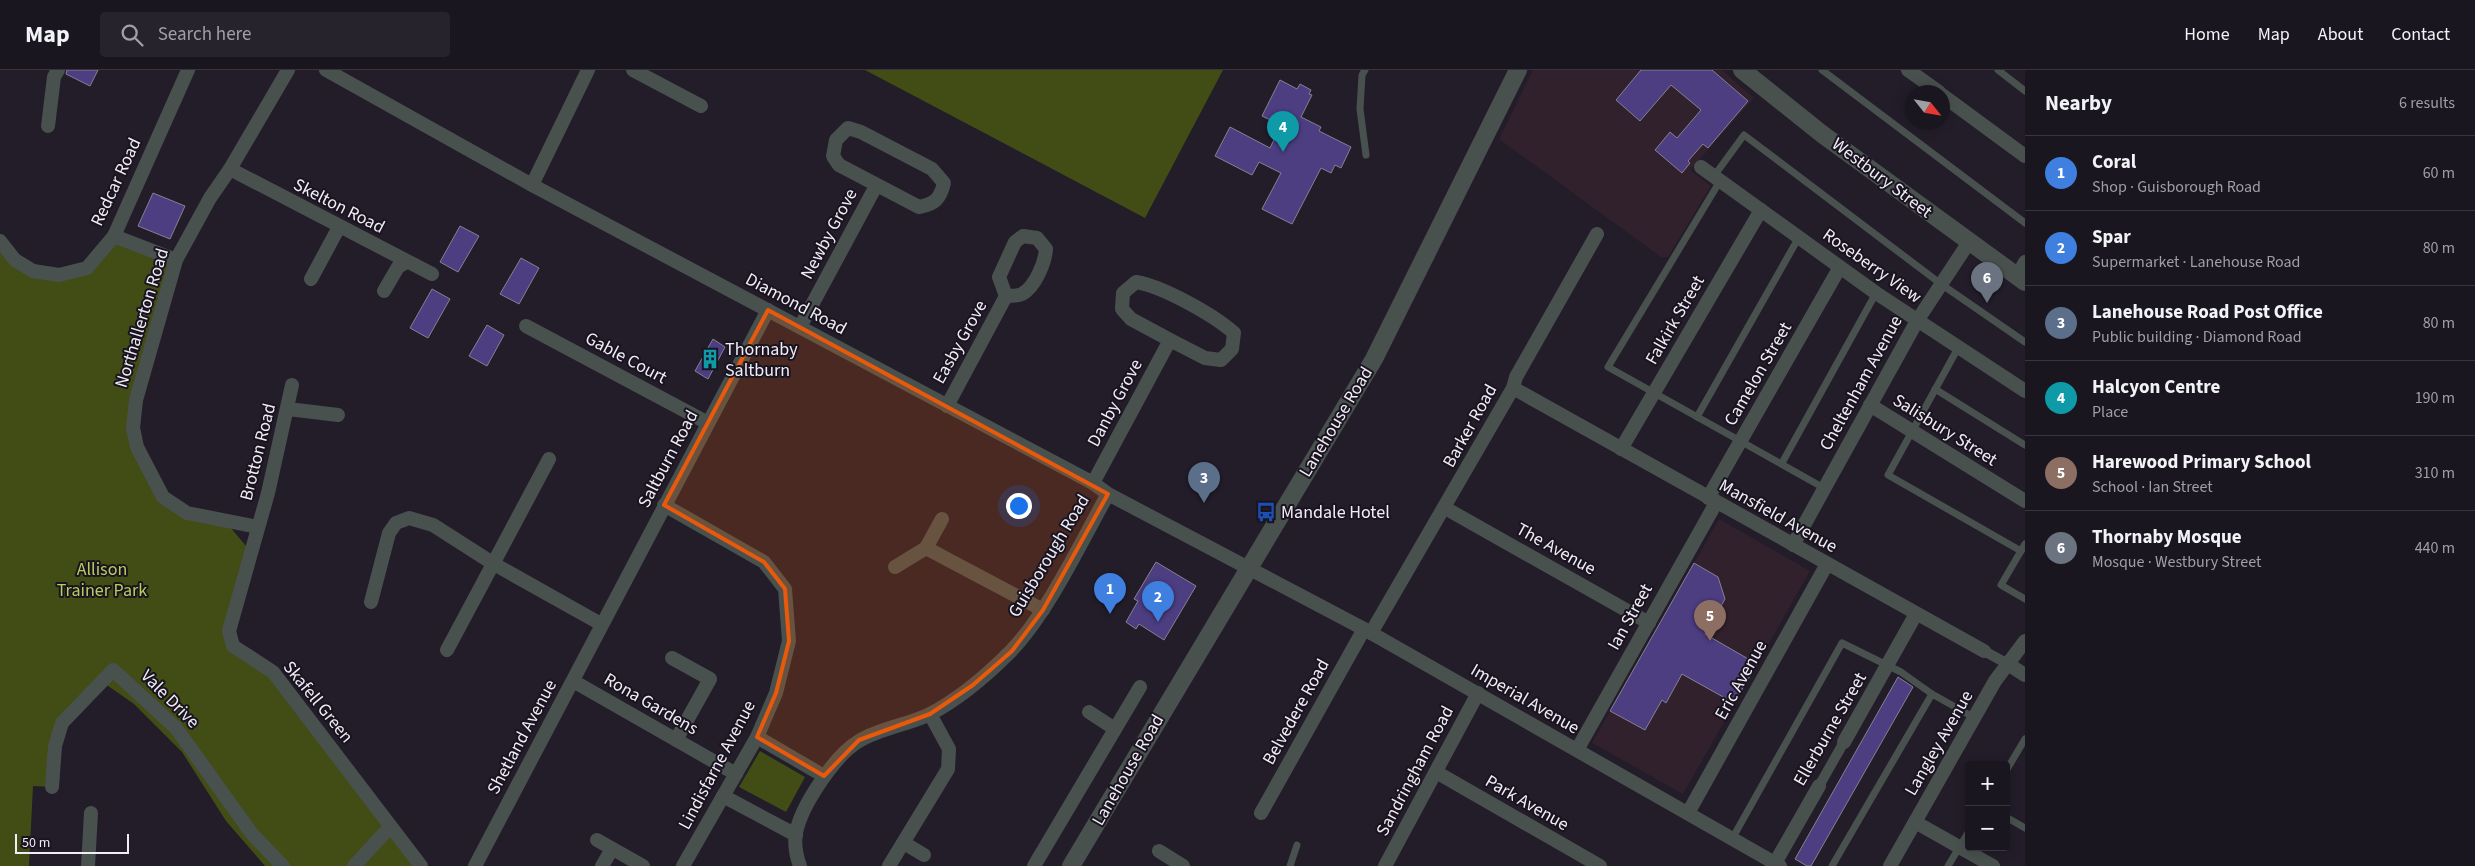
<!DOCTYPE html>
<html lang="en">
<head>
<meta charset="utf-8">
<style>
  :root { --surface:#1a161f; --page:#27232c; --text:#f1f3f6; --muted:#9f9fa4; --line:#38353d; --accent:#c9a5ee }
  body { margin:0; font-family:"Source Sans 3",sans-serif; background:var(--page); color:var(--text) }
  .controls { position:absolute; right:15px; bottom:15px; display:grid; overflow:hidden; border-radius:5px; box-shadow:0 2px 12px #0003 }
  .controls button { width:45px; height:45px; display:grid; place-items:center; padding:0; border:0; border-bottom:1px solid var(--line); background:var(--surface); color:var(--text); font:25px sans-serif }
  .compass { position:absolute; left:1905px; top:15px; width:45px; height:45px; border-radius:50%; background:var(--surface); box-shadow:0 2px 12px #0003; rotate:121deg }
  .scale { position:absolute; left:15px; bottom:12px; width:114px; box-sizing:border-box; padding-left:5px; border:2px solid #f1edf6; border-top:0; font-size:14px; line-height:18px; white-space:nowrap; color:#f1edf6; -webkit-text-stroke:4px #191420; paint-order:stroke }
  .you { position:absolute; left:1018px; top:435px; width:18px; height:18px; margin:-12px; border:4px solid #fff; border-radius:50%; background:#1a73e8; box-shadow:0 0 0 8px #1a73e833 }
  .badge { display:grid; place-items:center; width:32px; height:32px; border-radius:50%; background:var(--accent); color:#fff; font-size:16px; font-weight:700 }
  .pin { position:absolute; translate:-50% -41px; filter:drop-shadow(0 1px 2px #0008) }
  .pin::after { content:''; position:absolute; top:26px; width:18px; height:15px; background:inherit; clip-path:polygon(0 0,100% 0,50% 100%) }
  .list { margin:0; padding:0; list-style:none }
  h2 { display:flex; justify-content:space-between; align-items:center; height:65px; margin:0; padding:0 20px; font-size:21px }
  h2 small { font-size:16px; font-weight:400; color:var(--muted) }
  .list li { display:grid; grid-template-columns:32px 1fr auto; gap:15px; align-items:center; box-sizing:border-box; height:75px; padding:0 20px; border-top:1px solid var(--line) }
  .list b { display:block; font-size:19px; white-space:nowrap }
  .list p { margin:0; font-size:16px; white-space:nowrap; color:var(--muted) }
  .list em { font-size:16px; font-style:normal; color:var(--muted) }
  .icon { flex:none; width:28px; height:28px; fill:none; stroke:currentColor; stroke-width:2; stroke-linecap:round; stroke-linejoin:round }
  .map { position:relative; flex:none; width:2025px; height:796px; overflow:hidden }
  header { display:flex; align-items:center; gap:30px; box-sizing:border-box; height:70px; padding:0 25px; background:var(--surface); border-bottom:1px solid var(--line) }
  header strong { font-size:24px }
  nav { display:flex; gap:28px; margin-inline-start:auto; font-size:18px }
  .search { width:350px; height:45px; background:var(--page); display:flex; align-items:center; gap:12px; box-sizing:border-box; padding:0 18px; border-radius:5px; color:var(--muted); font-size:19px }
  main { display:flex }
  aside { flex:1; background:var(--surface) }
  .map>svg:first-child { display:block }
  .education { fill:#31212c }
  .green { fill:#424c15 }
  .building { fill:#4d3d81; stroke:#848292 }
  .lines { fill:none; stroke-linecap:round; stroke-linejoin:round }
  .service { stroke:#49514e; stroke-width:7 }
  .pedestrian { stroke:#49514e; stroke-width:10 }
  .minor { stroke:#49514e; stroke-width:14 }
  .tertiary { stroke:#49514e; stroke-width:18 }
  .marked { fill:#e8590c; fill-opacity:0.2; stroke:#e8590c; stroke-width:4; stroke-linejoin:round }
  .labels { text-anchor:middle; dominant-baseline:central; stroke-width:4; stroke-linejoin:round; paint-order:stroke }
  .street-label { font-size:18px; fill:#f1edf6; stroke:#191420 }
  .poi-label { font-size:18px; fill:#f1edf6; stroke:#191420; text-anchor:start }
  .park-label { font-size:18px; fill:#b9cd5d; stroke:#191420 }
</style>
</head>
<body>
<header>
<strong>Map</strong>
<div class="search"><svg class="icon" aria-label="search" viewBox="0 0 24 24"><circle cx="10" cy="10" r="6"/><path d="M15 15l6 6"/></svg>Search here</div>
<nav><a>Home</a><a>Map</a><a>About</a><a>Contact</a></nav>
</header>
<main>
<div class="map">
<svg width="2025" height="796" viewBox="0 0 2025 796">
  <rect width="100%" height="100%" fill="#221d29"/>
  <g class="education">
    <polygon points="1533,0 1722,0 1754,28 1690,100 1711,116 1668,187 1661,187 1499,69"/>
    <polygon points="1719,449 1810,501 1683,724 1592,673"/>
  </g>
  <g class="green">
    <polygon points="865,0 1223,0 1145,148"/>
    <polygon points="114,166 176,190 133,358 163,427 224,450 252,483 233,576 270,600 423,796 265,796 226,751 182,682 134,634 101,611 62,653 52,717 33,716 29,796 0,796 0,174 33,201 87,198"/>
    <polygon points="760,681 805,707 786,742 739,717"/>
  </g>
  <g class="building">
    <polygon points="67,0 98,0 90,16 66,4"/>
    <polygon points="1641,0 1712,0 1748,31 1708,78 1703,74 1688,91 1690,93 1682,103 1655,80 1670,62 1677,68 1701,40 1671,15 1640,51 1616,30"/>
    <polygon points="1280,10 1297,19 1300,14 1311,20 1309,24 1312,25 1301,47 1321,57 1319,61 1351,77 1341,98 1335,95 1331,103 1321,98 1292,154 1262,139 1281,103 1259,92 1252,105 1215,86 1230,57 1270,78 1281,55 1262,46"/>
    <polygon points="153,123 185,136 170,169 138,156"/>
    <polygon points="460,156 479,166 458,202 440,192"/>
    <polygon points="521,188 539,198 519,234 500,224"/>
    <polygon points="432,219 450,229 428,268 410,258"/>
    <polygon points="487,255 504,265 487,296 469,286"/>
    <polygon points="713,269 725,277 708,309 695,301"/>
    <polygon points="1156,492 1196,516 1164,570 1139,554 1136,559 1126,552 1138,531 1134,529"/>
    <polygon points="1694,493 1718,507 1725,529 1705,564 1757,594 1734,633 1682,604 1666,633 1662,630 1645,660 1610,641"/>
    <polygon points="1898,607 1913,617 1811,796 1807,796 1795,789"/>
  </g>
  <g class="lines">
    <g class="service">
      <polyline points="1365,0 1362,5 1360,39 1366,85"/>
      <polyline points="1822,0 2025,153"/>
      <polyline points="1998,0 2025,21"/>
      <polyline points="1714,106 1744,65 1941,214 2025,272"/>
      <polyline points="1720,111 1608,297 1824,418"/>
      <polyline points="1958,278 1888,405 2021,481"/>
      <polyline points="1935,319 2025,375"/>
      <polyline points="1697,347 1799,167"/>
      <polyline points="1782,393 1876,223"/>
      <polyline points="2025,474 2001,515 2025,529"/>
      <polyline points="2006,701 2025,669"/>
      <polyline points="2006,747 2025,758"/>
      <polyline points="1732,769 1842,573 1901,602 1932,624 1975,648"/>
      <polyline points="1290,796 1297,775"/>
      <polyline points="1832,796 1932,624"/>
      <polyline points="1948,796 1969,761"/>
    </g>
    <g class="pedestrian">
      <polyline points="1984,581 2008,594"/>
      <polyline points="1819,716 1844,672"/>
    </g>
    <g class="minor">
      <polyline points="326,0 532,115 1093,413 1108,424 1364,559 1780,796"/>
      <polyline points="633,0 701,36"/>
      <polyline points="1908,0 1939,22"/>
      <polyline points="1942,25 2025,86"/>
      <polyline points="48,56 54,7 58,0"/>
      <path d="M 848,58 L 861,62 L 932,99 L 944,113 C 940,129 935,134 919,137 L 839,95 L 833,86 L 836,70 Z"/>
      <polyline points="1701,97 1876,223 2025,321"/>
      <polyline points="230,99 432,204"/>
      <polyline points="532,115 588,0"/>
      <polyline points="114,166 176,190"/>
      <path d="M 1023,166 L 1037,168 L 1046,179 C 1045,193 1035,217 1022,224 C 1017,226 1011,226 1006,226 L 999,207 L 1015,172 Z"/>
      <polyline points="0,171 15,190 33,201 59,205 87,198 114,166 188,0"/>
      <polyline points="2017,207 2025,192"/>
      <polyline points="311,209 339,157"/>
      <polyline points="384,221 398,197 407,192"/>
      <polyline points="526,256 708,353"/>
      <polyline points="800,257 876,116"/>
      <polyline points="292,315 268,423 229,561 233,576 273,602 421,796"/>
      <polyline points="1513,318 1984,581"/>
      <polyline points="1870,335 2025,431"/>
      <polyline points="947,336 1006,226"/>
      <polyline points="288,339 338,345"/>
      <polyline points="1621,379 1761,140"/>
      <path d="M 1093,413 L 1170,270 L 1205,288 L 1221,290 L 1232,279 L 1234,263 C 1214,245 1162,216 1136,212 L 1123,223 L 1122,239 L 1131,249 L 1170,270"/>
      <polyline points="1708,428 1840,197"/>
      <polyline points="664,435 764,492 785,519 789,571 776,623 757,667 683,796"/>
      <polyline points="1445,438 1649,553"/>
      <polyline points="258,457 187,443 163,427 137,377 133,358 136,330 176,190 210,128 230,99 288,0"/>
      <polyline points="1793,475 1917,251 1969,172"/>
      <polyline points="926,478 1043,540"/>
      <polyline points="895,497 926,478 942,449"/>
      <polyline points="371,532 389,463 396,453 409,448 433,455 494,494 601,554"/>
      <polyline points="1371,563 1513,318 1516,307 1597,164"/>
      <polyline points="447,580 549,389"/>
      <polyline points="672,588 710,609 676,670"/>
      <polyline points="2008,594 2025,605"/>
      <polyline points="573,611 736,704"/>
      <polyline points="1089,642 1115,659"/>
      <polyline points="757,667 824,706"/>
      <polyline points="1844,672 1916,544"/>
      <polyline points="1577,680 1716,433"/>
      <polyline points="1436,702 1600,796"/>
      <polyline points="52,717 55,676 62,653 113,600 176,658 252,764 283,796"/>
      <polyline points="723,726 796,765"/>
      <polyline points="1261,743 1364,559"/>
      <polyline points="1688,743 1827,494"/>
      <polyline points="1915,752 1993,796"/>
      <polyline points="597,770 643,796"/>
      <polyline points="904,773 924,785"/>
      <polyline points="1159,781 1183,796"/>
      <polyline points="1775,793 1819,716"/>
      <polyline points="88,796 91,743"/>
      <polyline points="354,796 390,757"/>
      <polyline points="475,796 768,240"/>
      <polyline points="602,796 612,779"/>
      <path d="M 800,796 C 796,785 794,774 796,763 C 801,736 835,685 859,671 C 880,658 908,655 930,644 C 959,629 987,605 1010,582 C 1048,543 1081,472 1108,424"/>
      <polyline points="889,796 948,699 949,679 930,644"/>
      <polyline points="1034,796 1140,617"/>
      <polyline points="1385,796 1478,623"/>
      <polyline points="1890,796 1995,611 2025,571"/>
    </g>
    <g class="tertiary">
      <polyline points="1742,0 1822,64 2025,212"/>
      <polyline points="1071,796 1374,289 1518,0"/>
    </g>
  </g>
  <path class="marked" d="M 768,240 L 1108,424 L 1043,540 L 1012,581 L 973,615 L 930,644 L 859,670 L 824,706 L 757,667 L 776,623 L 789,571 L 785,519 L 764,492 L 664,435 Z"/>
  <defs>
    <symbol id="building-bare" viewBox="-9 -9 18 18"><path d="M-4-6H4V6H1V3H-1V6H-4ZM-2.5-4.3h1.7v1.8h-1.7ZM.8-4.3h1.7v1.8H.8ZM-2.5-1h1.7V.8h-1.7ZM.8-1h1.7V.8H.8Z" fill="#0f9aa8" stroke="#191420" stroke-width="2.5" paint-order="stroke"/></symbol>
    <symbol id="bus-bare" viewBox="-9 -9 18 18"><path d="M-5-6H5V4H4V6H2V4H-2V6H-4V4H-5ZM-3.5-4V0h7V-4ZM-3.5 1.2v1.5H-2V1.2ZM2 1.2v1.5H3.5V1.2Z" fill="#1a4fb4" stroke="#191420" stroke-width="2.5" paint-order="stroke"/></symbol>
  </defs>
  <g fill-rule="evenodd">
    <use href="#building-bare" x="696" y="275" width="28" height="28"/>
    <use href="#bus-bare" x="1252" y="428" width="28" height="28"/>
  </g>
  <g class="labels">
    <g class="street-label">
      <text transform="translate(1882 108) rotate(37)">Westbury Street</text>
      <text transform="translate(116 112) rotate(-65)">Redcar Road</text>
      <text transform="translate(339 136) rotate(27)">Skelton Road</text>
      <text transform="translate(829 164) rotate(-62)">Newby Grove</text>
      <text transform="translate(1872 196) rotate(35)">Roseberry View</text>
      <text transform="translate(796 234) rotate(28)">Diamond Road</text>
      <text transform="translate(142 248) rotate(-73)">Northallerton Road</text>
      <text transform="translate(1675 250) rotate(-60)">Falkirk Street</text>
      <text transform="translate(960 272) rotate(-61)">Easby Grove</text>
      <text transform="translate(626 288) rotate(28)">Gable Court</text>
      <text transform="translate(1758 304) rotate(-60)">Camelon Street</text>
      <text transform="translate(1861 313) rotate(-61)">Cheltenham Avenue</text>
      <text transform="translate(1115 333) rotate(-62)">Danby Grove</text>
      <text transform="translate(1336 352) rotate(-59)">Lanehouse Road</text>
      <text transform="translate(1470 356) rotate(-61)">Barker Road</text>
      <text transform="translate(1945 360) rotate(32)">Salisbury Street</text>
      <text transform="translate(258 382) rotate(-76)">Brotton Road</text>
      <text transform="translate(668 389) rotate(-62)">Saltburn Road</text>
      <text transform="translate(1778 446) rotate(29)">Mansfield Avenue</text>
      <text transform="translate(1556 479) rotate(29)">The Avenue</text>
      <text transform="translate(1049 486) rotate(-59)">Guisborough Road</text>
      <text transform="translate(1630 547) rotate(-61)">Ian Street</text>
      <text transform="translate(1741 610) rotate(-61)">Eric Avenue</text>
      <text transform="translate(170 629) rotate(45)">Vale Drive</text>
      <text transform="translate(1525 629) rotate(30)">Imperial Avenue</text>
      <text transform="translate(318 632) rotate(51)">Skafell Green</text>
      <text transform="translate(651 634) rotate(30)">Rona Gardens</text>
      <text transform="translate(1296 642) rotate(-61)">Belvedere Road</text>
      <text transform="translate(1830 659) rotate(-60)">Ellerburne Street</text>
      <text transform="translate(522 667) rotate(-62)">Shetland Avenue</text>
      <text transform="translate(1939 673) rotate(-60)">Langley Avenue</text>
      <text transform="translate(717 695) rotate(-62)">Lindisfarne Avenue</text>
      <text transform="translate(1128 700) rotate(-60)">Lanehouse Road</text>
      <text transform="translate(1415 701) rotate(-62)">Sandringham Road</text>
      <text transform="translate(1527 733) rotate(30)">Park Avenue</text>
    </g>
    <g class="poi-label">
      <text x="725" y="279">Thornaby<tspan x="725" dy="21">Saltburn</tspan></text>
      <text x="1281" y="442">Mandale Hotel</text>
    </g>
    <g class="park-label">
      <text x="102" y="499">Allison<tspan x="102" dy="21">Trainer Park</tspan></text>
    </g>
  </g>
</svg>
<div class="controls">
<button>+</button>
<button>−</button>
</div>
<svg class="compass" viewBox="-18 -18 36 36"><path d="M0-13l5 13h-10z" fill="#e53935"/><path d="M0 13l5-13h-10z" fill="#9f9fa4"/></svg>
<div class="scale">50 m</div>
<div class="you"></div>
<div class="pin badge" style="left:1110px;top:544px;background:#3f7fe0">1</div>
<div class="pin badge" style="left:1158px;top:552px;background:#3f7fe0">2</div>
<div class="pin badge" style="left:1204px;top:433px;background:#5c6f8a">3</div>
<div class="pin badge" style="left:1283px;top:82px;background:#0f9aa8">4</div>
<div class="pin badge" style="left:1710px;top:571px;background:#8d6e63">5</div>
<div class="pin badge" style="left:1987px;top:233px;background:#6b7280">6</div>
</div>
<aside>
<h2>Nearby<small>6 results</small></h2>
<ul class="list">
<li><span class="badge" style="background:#3f7fe0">1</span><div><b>Coral</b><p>Shop · Guisborough Road</p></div><em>60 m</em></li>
<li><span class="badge" style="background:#3f7fe0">2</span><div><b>Spar</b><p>Supermarket · Lanehouse Road</p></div><em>80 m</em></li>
<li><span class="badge" style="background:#5c6f8a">3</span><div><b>Lanehouse Road Post Office</b><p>Public building · Diamond Road</p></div><em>80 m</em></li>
<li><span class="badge" style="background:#0f9aa8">4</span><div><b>Halcyon Centre</b><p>Place</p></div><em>190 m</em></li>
<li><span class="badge" style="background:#8d6e63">5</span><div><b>Harewood Primary School</b><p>School · Ian Street</p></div><em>310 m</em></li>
<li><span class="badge" style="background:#6b7280">6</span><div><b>Thornaby Mosque</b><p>Mosque · Westbury Street</p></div><em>440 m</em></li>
</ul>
</aside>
</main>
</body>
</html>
